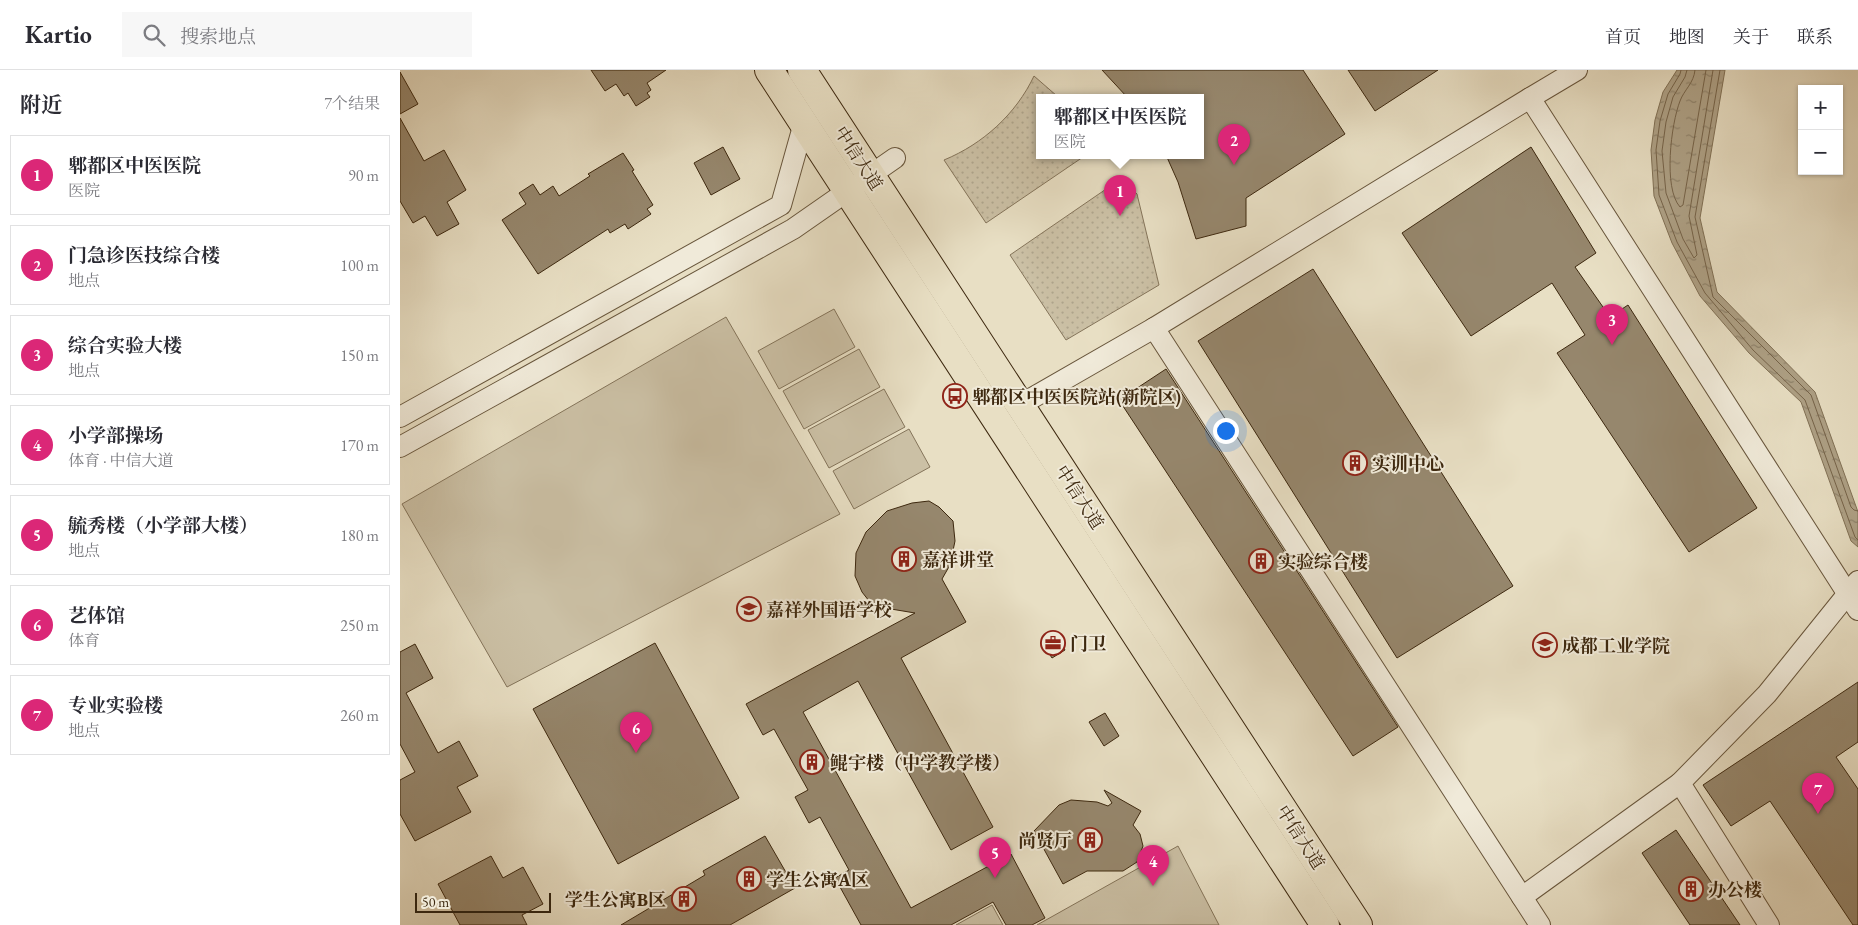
<!DOCTYPE html>
<html lang="zh">
<head>
<meta charset="utf-8">
<style>
  :root { --surface:#fff; --page:#f7f7f7; --text:#2b2b33; --muted:#7c7c81; --line:#e1e1e2; --accent:#db2777 }
  body { margin:0; font-family:"EB Garamond","Noto Serif SC",serif; background:var(--page); color:var(--text) }
  .controls { position:absolute; right:15px; top:15px; display:grid; overflow:hidden; border-radius:0px; box-shadow:0 1px 4px #0004 }
  .controls button { width:45px; height:45px; display:grid; place-items:center; padding:0; border:0; border-bottom:1px solid var(--line); background:var(--surface); color:var(--text); font:25px sans-serif }
  .scale { position:absolute; left:15px; bottom:12px; width:136px; box-sizing:border-box; padding-left:5px; border:2px solid #3d280f; border-top:0; font-size:14px; line-height:18px; white-space:nowrap; color:#3d280f; -webkit-text-stroke:4px #f0ead9; paint-order:stroke }
  .you { position:absolute; left:825px; top:360px; width:18px; height:18px; margin:-12px; border:4px solid #fff; border-radius:50%; background:#1a73e8; box-shadow:0 0 0 8px #1a73e833 }
  .badge { display:grid; place-items:center; width:32px; height:32px; border-radius:50%; background:var(--accent); color:#fff; font-size:16px; font-weight:700 }
  .pin { position:absolute; translate:-50% -41px; filter:drop-shadow(0 1px 2px #0008) }
  .pin::after { content:''; position:absolute; top:26px; width:18px; height:15px; background:inherit; clip-path:polygon(0 0,100% 0,50% 100%) }
  .popup { position:absolute; left:636px; top:24px; width:168px; height:65px; box-sizing:border-box; display:grid; place-content:center; border-radius:0px; background:var(--surface); filter:drop-shadow(0 1px 4px #0005); font-size:16px; white-space:nowrap; color:var(--muted) }
  .popup b { font-size:19px; color:var(--text) }
  .popup::after { content:''; position:absolute; left:50%; top:100%; margin-left:-10px; border:10px solid transparent; border-top-color:var(--surface) }
  .list { margin:0; padding:0; list-style:none }
  h2 { display:flex; justify-content:space-between; align-items:center; height:65px; margin:0; padding:0 20px; font-size:21px }
  h2 small { font-size:16px; font-weight:400; color:var(--muted) }
  .list li { display:grid; grid-template-columns:32px 1fr auto; gap:15px; align-items:center; box-sizing:border-box; height:80px; margin:0 10px 10px; padding:0 10px; border:1px solid var(--line); border-radius:0px }
  .list b { display:block; font-size:19px; white-space:nowrap }
  .list p { margin:0; font-size:16px; white-space:nowrap; color:var(--muted) }
  .list em { font-size:16px; font-style:normal; color:var(--muted) }
  .icon { flex:none; width:28px; height:28px; fill:none; stroke:currentColor; stroke-width:2; stroke-linecap:round; stroke-linejoin:round }
  .map { position:relative; flex:none; width:1458px; height:855px; overflow:hidden }
  header { display:flex; align-items:center; gap:30px; box-sizing:border-box; height:70px; padding:0 25px; background:var(--surface); border-bottom:1px solid var(--line) }
  header strong { font-size:24px }
  nav { display:flex; gap:28px; margin-inline-start:auto; font-size:18px }
  .search { width:350px; height:45px; background:var(--page); display:flex; align-items:center; gap:12px; box-sizing:border-box; padding:0 18px; border-radius:0px; color:var(--muted); font-size:19px }
  main { display:flex }
  aside { flex:1; background:var(--surface) }
  .map>svg:first-child { display:block }
  .park { fill:url(#park-dots); stroke:#84745a }
  .pitch { fill:#cbc0a5; stroke:#84745a }
  .water { fill:url(#water-ripples); stroke:#817156 }
  .lines { fill:none; stroke-linecap:round; stroke-linejoin:round }
  .shore { stroke:#76644a; stroke-width:1 }
  .building { fill:#96876d; stroke:#3d280f }
  .minor-casing { stroke:#68563c; stroke-width:22 }
  .primary-casing { stroke:#3d280f; stroke-width:30 }
  .minor { stroke:#f0ead9; stroke-width:20 }
  .primary { stroke:#e8dfc4; stroke-width:28 }
  .labels { text-anchor:middle; dominant-baseline:central; stroke-width:4; stroke-linejoin:round; paint-order:stroke }
  .street-label { font-size:18px; fill:#3d280f; stroke:#f0ead9 }
  .poi-label { font-size:18px; font-weight:bold; fill:#3d280f; stroke:#f0ead9; text-anchor:start }
</style>
</head>
<body>
<header>
<strong>Kartio</strong>
<div class="search"><svg class="icon" aria-label="search" viewBox="0 0 24 24"><circle cx="10" cy="10" r="6"/><path d="M15 15l6 6"/></svg>搜索地点</div>
<nav><a>首页</a><a>地图</a><a>关于</a><a>联系</a></nav>
</header>
<main>
<aside>
<h2>附近<small>7个结果</small></h2>
<ul class="list">
<li><span class="badge">1</span><div><b>郫都区中医医院</b><p>医院</p></div><em>90 m</em></li>
<li><span class="badge">2</span><div><b>门急诊医技综合楼</b><p>地点</p></div><em>100 m</em></li>
<li><span class="badge">3</span><div><b>综合实验大楼</b><p>地点</p></div><em>150 m</em></li>
<li><span class="badge">4</span><div><b>小学部操场</b><p>体育 · 中信大道</p></div><em>170 m</em></li>
<li><span class="badge">5</span><div><b>毓秀楼（小学部大楼）</b><p>地点</p></div><em>180 m</em></li>
<li><span class="badge">6</span><div><b>艺体馆</b><p>体育</p></div><em>250 m</em></li>
<li><span class="badge">7</span><div><b>专业实验楼</b><p>地点</p></div><em>260 m</em></li>
</ul>
</aside>
<div class="map">
<svg width="1458" height="855" viewBox="0 0 1458 855">
  <defs>
    <pattern id="park-dots" width="8" height="8" patternUnits="userSpaceOnUse" patternTransform="scale(1.25)"><rect width="8" height="8" fill="#cbc0a5"/><path d="M2 2h.1M6 6h.1" fill="none" stroke="#afa58d" stroke-width="1.8" stroke-linecap="round"/></pattern>
    <pattern id="water-ripples" width="26" height="14" patternUnits="userSpaceOnUse" patternTransform="scale(1.25)"><rect width="26" height="14" fill="#aea186"/><path d="M2 4q2-2 4 0t4 0M15 11q2-2 4 0t4 0" fill="none" stroke="#8f836c"/></pattern>
  </defs>
  <rect width="100%" height="100%" fill="#e8dfc4"/>
  <filter id="stains"><feTurbulence type="fractalNoise" baseFrequency=".004" numOctaves="4"/><feColorMatrix values="0 0 0 0 .2 0 0 0 0 .09 0 0 0 0 .02 0 0 0 .5 -.17"/></filter>
  <radialGradient id="worn" r=".72"><stop offset=".6" stop-color="#630" stop-opacity="0"/><stop offset="1" stop-color="#630" stop-opacity=".3"/></radialGradient>
  <g class="park">
    <path d="M 634,6 L 657,26 L 657,27 L 640,27 L 640,85 L 686,85 L 586,153 L 544,90 C 583,74 616,44 634,6 Z"/>
    <polygon points="712,115 730,117 737,124 759,215 666,270 610,185"/>
  </g>
  <g class="pitch">
    <polygon points="434,239 455,277 379,319 358,281"/>
    <polygon points="326,247 440,444 107,617 2,434"/>
    <polygon points="459,279 480,317 404,359 383,321"/>
    <polygon points="484,319 505,357 429,398 408,360"/>
    <polygon points="509,359 530,397 454,439 433,401"/>
    <polygon points="778,776 819,855 637,855"/>
    <polygon points="592,835 603,855 556,855"/>
  </g>
  <polygon class="water" points="1277,0 1325,0 1300,148 1317,222 1415,322 1458,442 1458,477 1451,471 1401,332 1349,283 1300,226 1272,173 1254,126 1251,80 1255,50 1263,22"/>
  <g class="lines">
    <g class="shore">
      <polyline points="1281,0 1280,4 1268,24 1260,51 1256,80 1259,125 1277,172 1305,223 1353,280 1405,330 1455,467 1458,470"/>
      <polyline points="1287,0 1285,7 1273,27 1266,52 1262,81 1266,123 1283,169 1294,188 1297,185 1289,146 1313,0"/>
      <path d="M 1295,0 C 1294,13 1284,20 1280,31 C 1271,54 1263,118 1280,137 L 1283,135 L 1306,0"/>
      <polyline points="1320,0 1295,147 1313,227 1411,325 1451,437 1454,440 1458,441"/>
    </g>
  </g>
  <g class="building">
    <polygon points="191,0 266,0 247,13 251,20 247,23 250,27 236,36 228,23 224,26 216,14 205,21"/>
    <polygon points="702,0 903,0 945,64 846,128 846,156 796,169 778,112 766,85 800,85 800,27 727,27"/>
    <polygon points="948,0 1038,0 975,41"/>
    <polygon points="0,2 18,34 0,44"/>
    <polygon points="0,48 24,91 44,80 66,120 47,132 59,154 37,166 25,146 13,153 0,131"/>
    <polygon points="323,77 340,109 311,125 294,93"/>
    <polygon points="1131,77 1196,183 1175,197 1210,247 1228,235 1357,438 1289,482 1157,283 1185,265 1152,213 1071,266 1002,163"/>
    <polygon points="223,83 234,100 232,101 253,135 247,139 251,144 228,159 225,154 210,163 208,159 138,204 102,150 126,134 119,123 133,114 140,125 153,116 159,126 190,106 188,104"/>
    <polygon points="913,199 1113,516 997,588 798,271"/>
    <polygon points="766,299 998,657 953,686 719,330"/>
    <polygon points="529,431 539,437 553,451 555,471 550,495 542,509 566,552 501,588 593,757 551,780 458,611 403,642 511,838 611,784 645,848 632,855 606,855 593,832 551,855 461,855 435,808 449,800 420,747 409,753 395,727 408,720 374,659 363,665 346,634 515,543 473,536 462,522 455,506 456,483 466,462 487,441 512,433"/>
    <polygon points="657,566 665,580 652,588 643,574"/>
    <polygon points="255,573 339,728 218,794 133,639"/>
    <polygon points="15,574 33,608 6,623 38,683 59,671 78,706 57,717 71,742 15,771 0,744 0,710 15,702 0,674 0,582"/>
    <polygon points="1458,612 1458,672 1436,687 1458,719 1458,855 1453,855 1370,731 1331,756 1303,715"/>
    <polygon points="705,643 719,666 704,676 689,652"/>
    <polygon points="704,720 741,741 733,755 740,764 743,776 737,792 723,801 687,801 663,814 634,761 659,735 671,730 697,732 708,736 712,733"/>
    <polygon points="1276,760 1340,855 1290,855 1242,783"/>
    <polygon points="365,766 395,818 330,855 221,855 305,805 303,801"/>
    <polygon points="91,786 103,808 123,797 143,834 122,845 127,855 60,855 38,814"/>
  </g>
  <g class="lines">
    <defs>
      <g id="minor">
        <polyline points="1130,28 1177,0"/>
        <polyline points="754,258 1130,28 1458,540"/>
        <polyline points="620,335 754,258 1140,855"/>
        <polyline points="0,347 381,135 404,53"/>
        <polyline points="0,377 393,159 495,88"/>
        <polyline points="1122,827 1280,713"/>
        <polyline points="1369,855 1280,713 1367,624 1458,511"/>
      </g>
      <g id="primary">
        <polyline points="369,0 925,855"/>
        <polyline points="402,0 958,855"/>
      </g>
    </defs>
    <use href="#minor" class="minor-casing"/>
    <use href="#primary" class="primary-casing"/>
    <use href="#minor" class="minor"/>
    <use href="#primary" class="primary"/>
  </g>
  <defs>
    <symbol id="bus-ring" viewBox="-11 -11 22 22"><circle r="9.5" fill="#f0ead9" stroke="#8f2418" stroke-width="1.5"/><path d="M-5-6H5V4H4V6H2V4H-2V6H-4V4H-5ZM-3.5-4V0h7V-4ZM-3.5 1.2v1.5H-2V1.2ZM2 1.2v1.5H3.5V1.2Z" fill="#8f2418"/></symbol>
    <symbol id="building-ring" viewBox="-11 -11 22 22"><circle r="9.5" fill="#f0ead9" stroke="#8f2418" stroke-width="1.5"/><path d="M-4-6H4V6H1V3H-1V6H-4ZM-2.5-4.3h1.7v1.8h-1.7ZM.8-4.3h1.7v1.8H.8ZM-2.5-1h1.7V.8h-1.7ZM.8-1h1.7V.8H.8Z" fill="#8f2418"/></symbol>
    <symbol id="school-ring" viewBox="-11 -11 22 22"><circle r="9.5" fill="#f0ead9" stroke="#8f2418" stroke-width="1.5"/><path d="M0-5L7-2L0 1L-7-2ZM-4 1L0 2.5L4 1V4Q0 6-4 4Z" fill="#8f2418"/></symbol>
    <symbol id="office-ring" viewBox="-11 -11 22 22"><circle r="9.5" fill="#f0ead9" stroke="#8f2418" stroke-width="1.5"/><path d="M-6-3h4V-5.5h4V-3h4V5H-6ZM-1-4.5V-3h2v-1.5ZM-6 0V1H6V0Z" fill="#8f2418"/></symbol>
    <symbol id="university-ring" viewBox="-11 -11 22 22"><circle r="9.5" fill="#f0ead9" stroke="#8f2418" stroke-width="1.5"/><path d="M0-5L7-2L0 1L-7-2ZM-4 1L0 2.5L4 1V4Q0 6-4 4Z" fill="#8f2418"/></symbol>
  </defs>
  <g fill-rule="evenodd">
    <use href="#bus-ring" x="541" y="312" width="28" height="28"/>
    <use href="#building-ring" x="941" y="379" width="28" height="28"/>
    <use href="#building-ring" x="490" y="475" width="28" height="28"/>
    <use href="#building-ring" x="847" y="477" width="28" height="28"/>
    <use href="#school-ring" x="335" y="525" width="28" height="28"/>
    <use href="#office-ring" x="639" y="559" width="28" height="28"/>
    <use href="#university-ring" x="1131" y="561" width="28" height="28"/>
    <use href="#building-ring" x="398" y="678" width="28" height="28"/>
    <use href="#building-ring" x="676" y="756" width="28" height="28"/>
    <use href="#building-ring" x="335" y="795" width="28" height="28"/>
    <use href="#building-ring" x="1277" y="805" width="28" height="28"/>
    <use href="#building-ring" x="270" y="815" width="28" height="28"/>
  </g>
  <g class="labels">
    <g class="street-label">
      <text transform="translate(459 88) rotate(57)">中信大道</text>
      <text transform="translate(680 427) rotate(57)">中信大道</text>
      <text transform="translate(901 767) rotate(57)">中信大道</text>
    </g>
    <g class="poi-label">
      <text x="572" y="326">郫都区中医医院站(新院区)</text>
      <text x="972" y="393">实训中心</text>
      <text x="522" y="489">嘉祥讲堂</text>
      <text x="878" y="491">实验综合楼</text>
      <text x="366" y="539">嘉祥外国语学校</text>
      <text x="670" y="573">门卫</text>
      <text x="1162" y="575">成都工业学院</text>
      <text x="430" y="692">鲲宇楼（中学教学楼）</text>
      <text x="672" y="770" text-anchor="end">尚贤厅</text>
      <text x="366" y="809">学生公寓A区</text>
      <text x="1308" y="819">办公楼</text>
      <text x="266" y="829" text-anchor="end">学生公寓B区</text>
    </g>
  </g>
  <rect width="100%" height="100%" filter="url(#stains)"/>
  <rect width="100%" height="100%" fill="url(#worn)"/>
</svg>
<div class="controls">
<button>+</button>
<button>−</button>
</div>
<div class="scale">50 m</div>
<div class="you"></div>
<div class="pin badge" style="left:720px;top:146px">1</div>
<div class="popup"><b>郫都区中医医院</b>医院</div>
<div class="pin badge" style="left:834px;top:95px">2</div>
<div class="pin badge" style="left:1212px;top:275px">3</div>
<div class="pin badge" style="left:753px;top:816px">4</div>
<div class="pin badge" style="left:595px;top:808px">5</div>
<div class="pin badge" style="left:236px;top:683px">6</div>
<div class="pin badge" style="left:1418px;top:744px">7</div>
</div>
</main>
</body>
</html>
